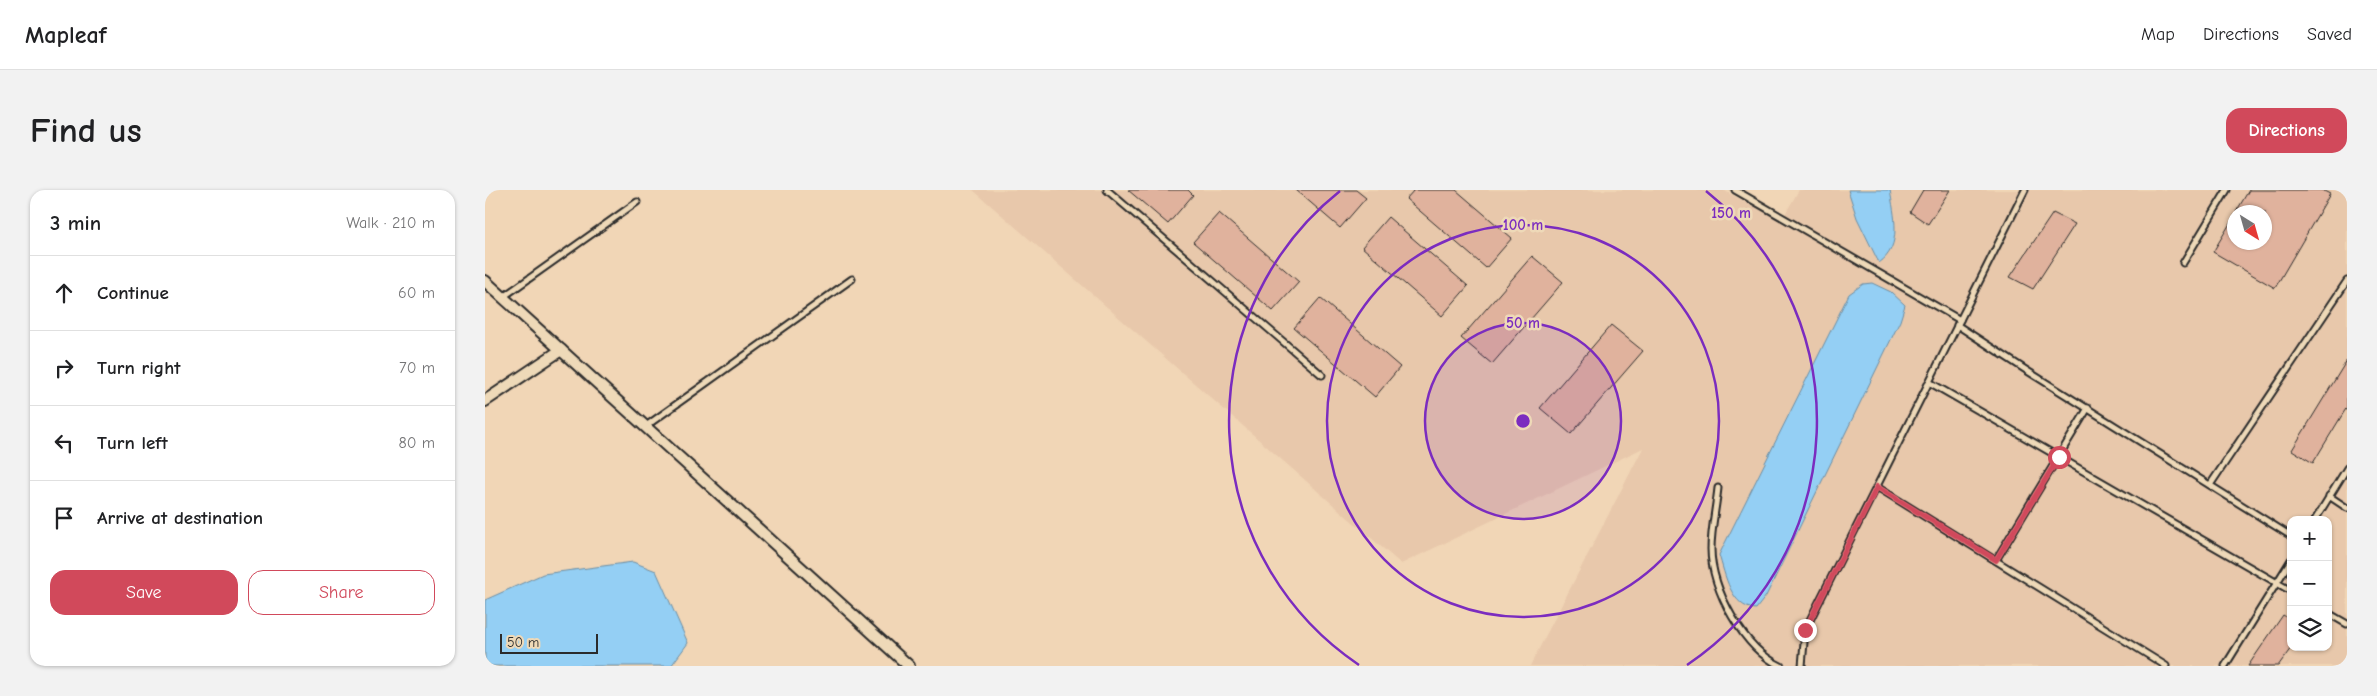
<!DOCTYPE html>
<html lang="en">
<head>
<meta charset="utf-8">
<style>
  :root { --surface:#fff; --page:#f2f2f2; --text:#202124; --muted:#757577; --line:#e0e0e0; --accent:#d1495b }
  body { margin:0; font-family:"Comic Neue",sans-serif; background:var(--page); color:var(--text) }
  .controls { position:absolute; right:15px; bottom:15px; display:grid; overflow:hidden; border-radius:10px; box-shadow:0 1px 4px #0004 }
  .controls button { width:45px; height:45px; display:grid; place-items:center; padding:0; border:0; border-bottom:1px solid var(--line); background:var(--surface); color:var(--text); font:25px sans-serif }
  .compass { position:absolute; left:1742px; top:15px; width:45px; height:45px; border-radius:50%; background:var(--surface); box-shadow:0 1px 4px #0004; rotate:143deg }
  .scale { position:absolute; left:15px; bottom:12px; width:98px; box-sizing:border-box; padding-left:5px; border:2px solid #2b2b2b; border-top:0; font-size:14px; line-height:18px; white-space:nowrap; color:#2b2b2b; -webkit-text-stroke:4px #eed9b8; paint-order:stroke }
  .stop { position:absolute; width:15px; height:15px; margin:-11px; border:4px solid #d1495b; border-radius:50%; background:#fff }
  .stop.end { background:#d1495b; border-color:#fff; box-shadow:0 1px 5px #0008 }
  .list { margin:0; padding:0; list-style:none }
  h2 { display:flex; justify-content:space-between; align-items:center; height:65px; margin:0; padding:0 20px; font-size:21px }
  h2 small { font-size:16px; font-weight:400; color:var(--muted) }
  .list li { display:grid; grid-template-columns:32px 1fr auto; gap:15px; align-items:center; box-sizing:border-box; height:75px; padding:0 20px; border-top:1px solid var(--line) }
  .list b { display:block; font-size:19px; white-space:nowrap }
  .list em { font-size:16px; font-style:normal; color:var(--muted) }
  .actions { display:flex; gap:10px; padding:15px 20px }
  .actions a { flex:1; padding:11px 0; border:1px solid var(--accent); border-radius:15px; text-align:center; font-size:18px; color:var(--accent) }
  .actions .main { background:var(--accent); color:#fff }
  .icon { flex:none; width:28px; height:28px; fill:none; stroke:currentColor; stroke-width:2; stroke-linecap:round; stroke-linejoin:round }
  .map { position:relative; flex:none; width:1862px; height:476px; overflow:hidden; border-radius:15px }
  header { display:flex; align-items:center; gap:30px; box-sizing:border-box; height:70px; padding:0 25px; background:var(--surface); border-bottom:1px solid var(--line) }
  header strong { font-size:24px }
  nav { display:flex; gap:28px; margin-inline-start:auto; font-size:18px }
  .intro { display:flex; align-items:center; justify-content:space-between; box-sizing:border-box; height:120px; padding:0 30px }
  h1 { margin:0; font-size:35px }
  .button { padding:12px 22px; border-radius:15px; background:var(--accent); color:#fff; font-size:18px; font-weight:700 }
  main { display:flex; gap:30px; padding:0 30px }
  aside { flex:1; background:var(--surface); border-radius:15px; box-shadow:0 1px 4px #0004 }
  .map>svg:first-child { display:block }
  .built { fill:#e8c8ab; fill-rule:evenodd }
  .water { fill:#94cff4; stroke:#6a8da4 }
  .building { fill:#e0b29d; stroke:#2b2b2b }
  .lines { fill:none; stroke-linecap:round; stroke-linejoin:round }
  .service-casing { stroke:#2b2b2b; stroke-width:9 }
  .minor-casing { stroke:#2b2b2b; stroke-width:14 }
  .service { stroke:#eed9b8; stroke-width:5 }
  .minor { stroke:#eed9b8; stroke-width:10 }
  .route { stroke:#d1495b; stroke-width:6 }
  .ring { fill:none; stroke:#7b2cbf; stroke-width:2.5 }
  .centre { fill:#7b2cbf; stroke:#eed9b8; stroke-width:2.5 }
  .ring-label { font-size:15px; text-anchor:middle; font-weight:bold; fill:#7b2cbf; stroke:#eed9b8; stroke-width:5; stroke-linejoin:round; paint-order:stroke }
</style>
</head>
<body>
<header>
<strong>Mapleaf</strong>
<nav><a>Map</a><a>Directions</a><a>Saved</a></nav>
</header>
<div class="intro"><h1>Find us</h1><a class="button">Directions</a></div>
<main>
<aside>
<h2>3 min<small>Walk · 210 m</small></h2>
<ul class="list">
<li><svg class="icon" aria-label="ahead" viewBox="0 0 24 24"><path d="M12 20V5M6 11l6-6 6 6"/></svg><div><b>Continue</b></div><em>60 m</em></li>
<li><svg class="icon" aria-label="right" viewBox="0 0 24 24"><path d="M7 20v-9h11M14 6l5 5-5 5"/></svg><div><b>Turn right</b></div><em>70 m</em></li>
<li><svg class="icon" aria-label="left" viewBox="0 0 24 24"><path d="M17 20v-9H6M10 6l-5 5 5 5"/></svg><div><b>Turn left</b></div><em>80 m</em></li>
<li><svg class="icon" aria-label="arrive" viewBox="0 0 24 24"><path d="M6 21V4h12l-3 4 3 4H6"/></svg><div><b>Arrive at destination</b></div></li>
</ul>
<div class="actions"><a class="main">Save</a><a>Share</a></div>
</aside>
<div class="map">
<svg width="1862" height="476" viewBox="0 0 1862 476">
  <rect width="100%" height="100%" fill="#f1d6b6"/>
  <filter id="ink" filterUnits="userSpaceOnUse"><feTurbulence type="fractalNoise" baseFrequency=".02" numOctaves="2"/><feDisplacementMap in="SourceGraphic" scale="10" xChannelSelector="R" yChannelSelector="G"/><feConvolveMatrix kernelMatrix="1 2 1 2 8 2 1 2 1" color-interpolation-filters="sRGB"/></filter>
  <g filter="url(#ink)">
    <path class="built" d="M 488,0 L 1238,0 L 1296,31 L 1314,0 L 1862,0 L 1862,476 L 1045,476 L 1158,258 L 916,374 ZM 1750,22 L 1780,22 L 1780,52 L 1750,52 ZM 1806,330 L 1843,330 L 1843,457 L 1806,457 Z"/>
    <g class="water">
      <path d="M 1363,0 L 1405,0 C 1409,25 1418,56 1394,73 L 1372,28 Z"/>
      <path d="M 1387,93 L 1406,102 L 1420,115 L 1415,131 L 1281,406 L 1271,419 C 1246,418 1240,384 1234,365 L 1364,104 L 1378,94 Z"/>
      <polygon points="148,372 171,381 203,453 186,476 0,476 0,410 58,384"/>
    </g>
    <g class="building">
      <polygon points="643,0 703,0 708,5 683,34"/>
      <polygon points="811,0 871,0 881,8 855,38"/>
      <polygon points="929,0 971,0 1027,48 1001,78 921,9"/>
      <polygon points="1438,0 1465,0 1443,34 1425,22"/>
      <polygon points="1764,0 1837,0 1845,4 1790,98 1728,62 1750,25 1750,52 1780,52 1780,22 1751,22"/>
      <polygon points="734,23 814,92 788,121 708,52"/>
      <polygon points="1568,23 1590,34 1548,99 1525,87"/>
      <polygon points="903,27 983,96 957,126 877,57"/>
      <polygon points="1047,66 1078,92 1007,174 976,148"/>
      <polygon points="835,108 915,177 890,207 809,138"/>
      <polygon points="1126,135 1158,161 1086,244 1055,218"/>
      <polygon points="1862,170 1862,217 1828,273 1807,260"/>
      <polygon points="1798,425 1806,430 1806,458 1793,476 1763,476"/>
    </g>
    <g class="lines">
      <defs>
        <g id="service">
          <polyline points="622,0 837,185"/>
          <polyline points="1250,0 1475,130"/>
          <polyline points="1698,73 1742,0"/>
          <polyline points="18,107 152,12"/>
          <polyline points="1472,135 1544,182 1806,346"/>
          <polyline points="1444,192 1806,401"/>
          <polyline points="161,236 367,89"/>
          <polyline points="1725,295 1862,91"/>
          <polyline points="1392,297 1681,476"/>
          <path d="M 1233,298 C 1231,318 1226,339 1226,359 C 1226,400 1259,459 1296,476"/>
          <polyline points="1844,306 1862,318"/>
          <polyline points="1830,330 1862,278"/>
          <polyline points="1511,370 1603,218"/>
          <polyline points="1843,423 1862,434"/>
          <polyline points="1317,476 1320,440 1540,0"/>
          <polyline points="1740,476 1806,370"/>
        </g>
        <g id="minor">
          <polyline points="0,91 424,476"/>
          <polyline points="0,211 76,160"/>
        </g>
      </defs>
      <use href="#service" class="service-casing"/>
      <use href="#minor" class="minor-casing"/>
      <use href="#service" class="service"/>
      <use href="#minor" class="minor"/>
    </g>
  </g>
  <g class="lines" filter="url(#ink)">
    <polyline class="route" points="1320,440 1392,297 1511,370 1574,267"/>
  </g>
  <circle cx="1038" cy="231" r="98" fill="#7b2cbf" fill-opacity=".12"/>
  <g class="ring">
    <circle cx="1038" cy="231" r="98"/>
    <circle cx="1038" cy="231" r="196"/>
    <path d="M874 475A294 294 0 0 1 855 1M1221 1A294 294 0 0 1 1202 475"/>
  </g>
  <circle cx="1038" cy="231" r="8" class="centre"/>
  <g class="ring-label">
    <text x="1246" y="28">150 m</text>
    <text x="1038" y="40">100 m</text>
    <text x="1038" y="138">50 m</text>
  </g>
</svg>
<div class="controls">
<button>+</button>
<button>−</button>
<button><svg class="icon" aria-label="layers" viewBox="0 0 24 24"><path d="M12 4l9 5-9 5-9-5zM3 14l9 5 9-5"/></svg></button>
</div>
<svg class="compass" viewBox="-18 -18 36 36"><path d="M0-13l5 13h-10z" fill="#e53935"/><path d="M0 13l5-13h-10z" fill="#757577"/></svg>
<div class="scale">50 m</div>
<div class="stop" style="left:1574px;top:267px"></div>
<div class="stop end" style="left:1320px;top:440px"></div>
</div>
</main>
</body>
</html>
